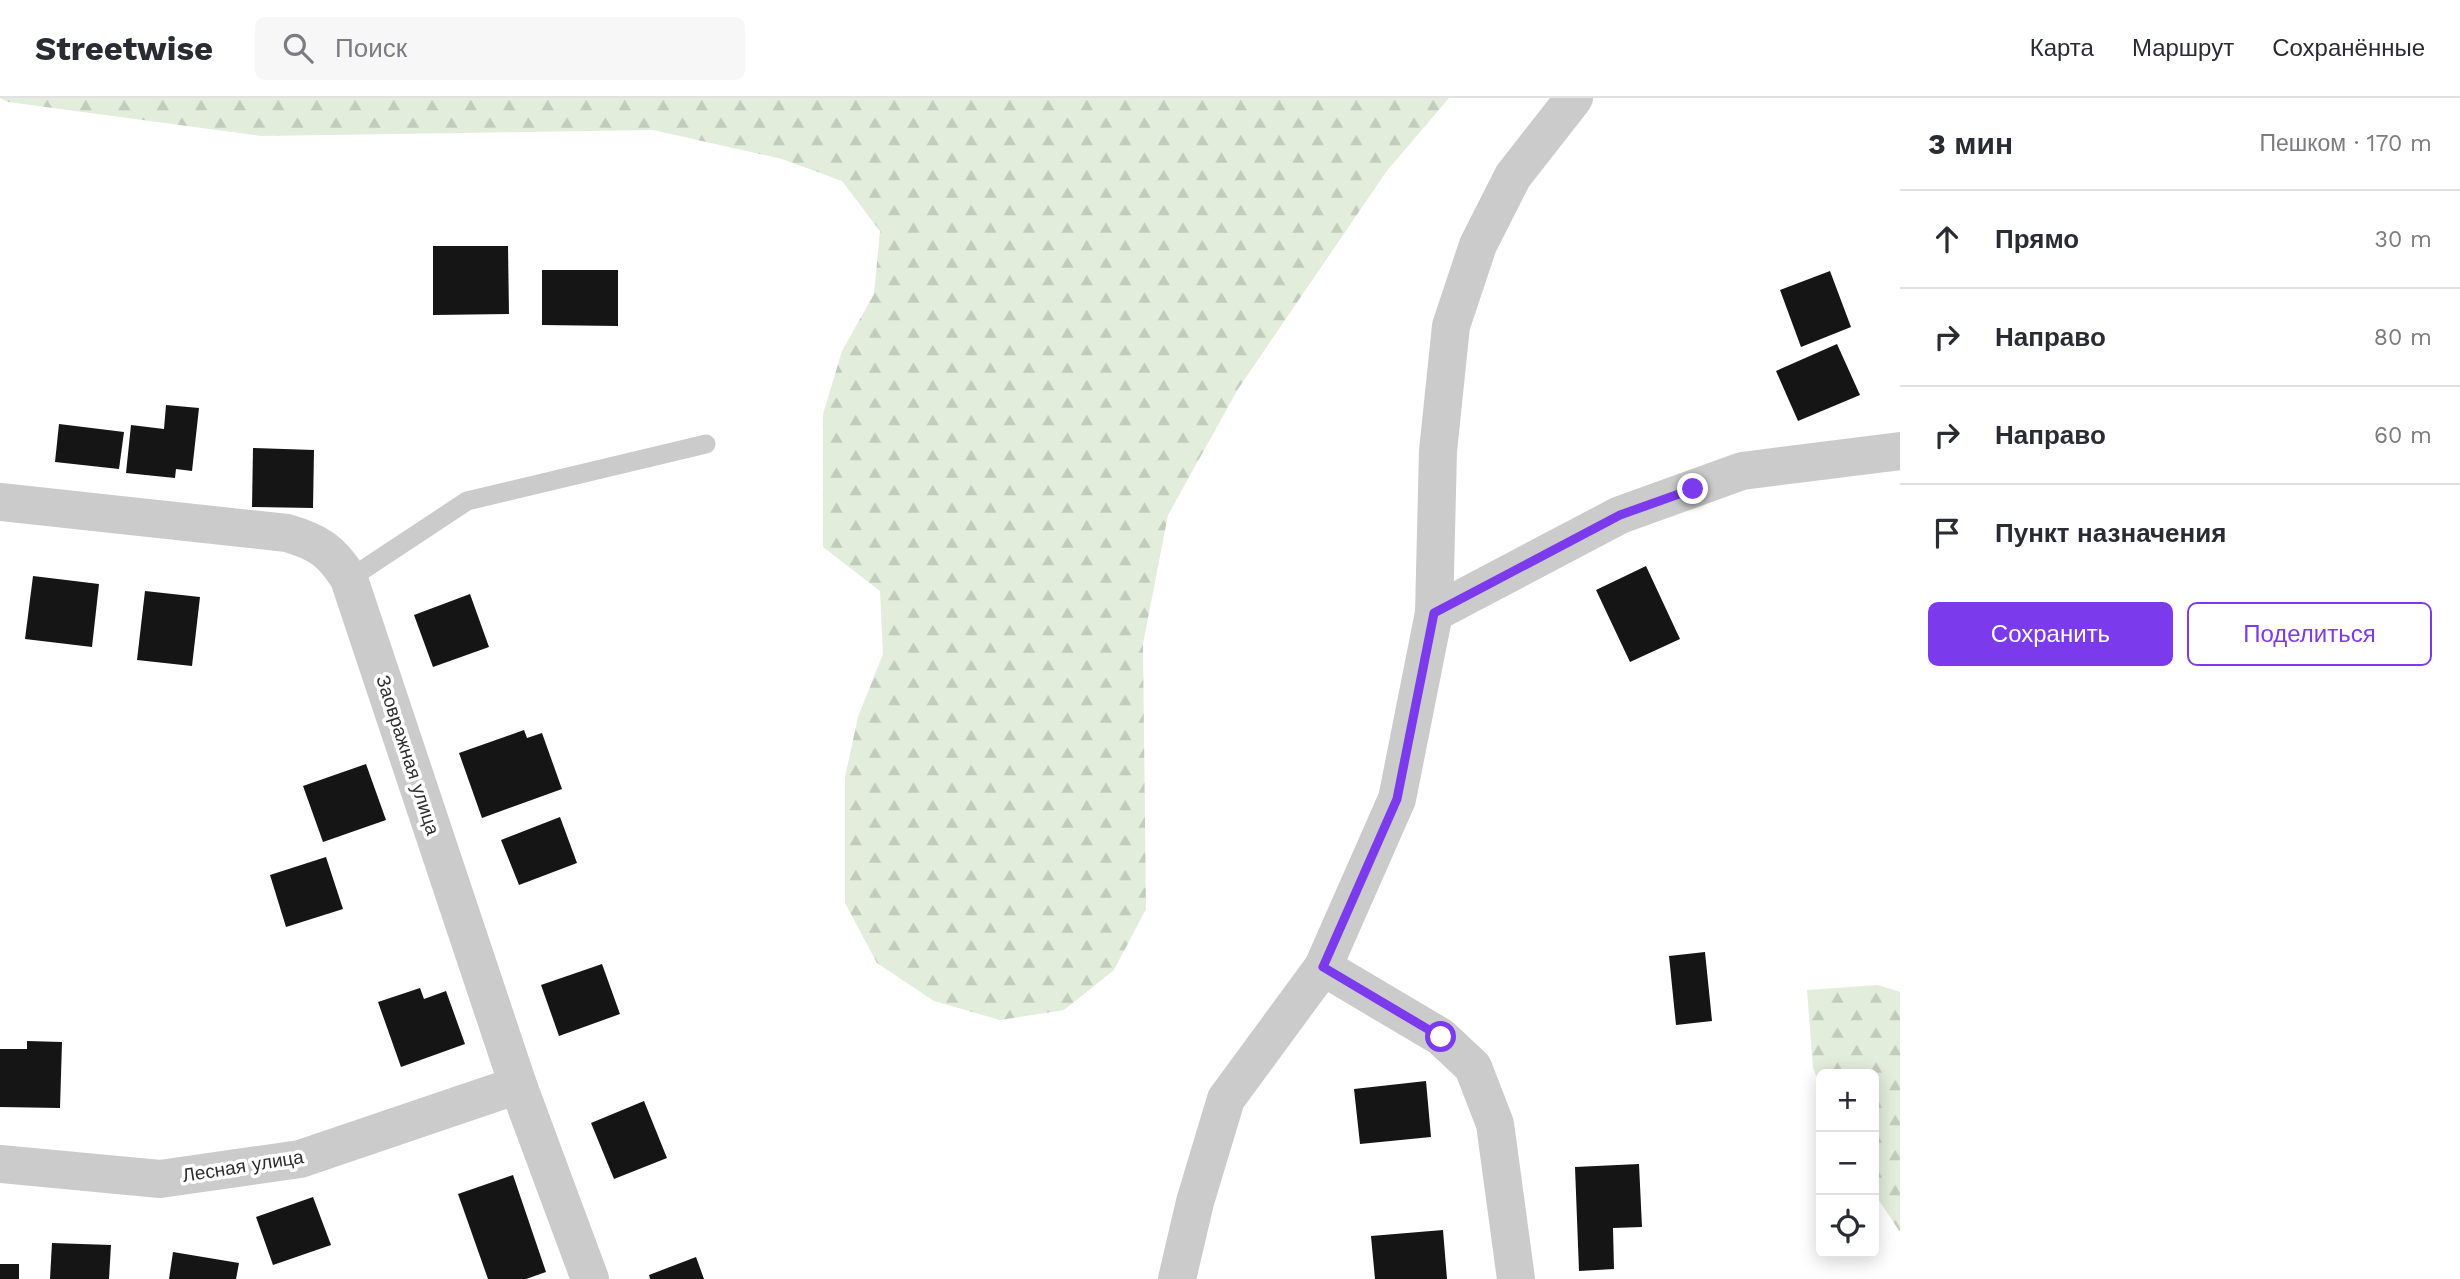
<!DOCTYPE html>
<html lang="ru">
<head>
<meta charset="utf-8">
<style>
  :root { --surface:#fff; --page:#f7f7f7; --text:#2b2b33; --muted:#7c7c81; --line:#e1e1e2; --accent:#7c3aed }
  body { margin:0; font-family:"Work Sans",sans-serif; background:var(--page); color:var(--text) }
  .controls { position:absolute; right:21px; bottom:21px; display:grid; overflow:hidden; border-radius:10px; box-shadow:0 4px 18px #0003 }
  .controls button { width:63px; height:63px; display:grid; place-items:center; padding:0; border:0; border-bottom:2px solid var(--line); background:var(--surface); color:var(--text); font:35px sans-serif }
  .stop { position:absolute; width:21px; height:21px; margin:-16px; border:5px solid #7c3aed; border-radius:50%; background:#fff }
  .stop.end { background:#7c3aed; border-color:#fff; box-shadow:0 2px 7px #0008 }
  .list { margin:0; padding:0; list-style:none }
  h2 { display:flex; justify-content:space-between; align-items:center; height:91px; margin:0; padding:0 28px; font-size:30px }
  h2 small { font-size:23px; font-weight:400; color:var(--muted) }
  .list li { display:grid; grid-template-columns:46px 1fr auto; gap:21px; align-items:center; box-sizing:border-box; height:98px; padding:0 28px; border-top:2px solid var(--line) }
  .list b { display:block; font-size:26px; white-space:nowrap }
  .list em { font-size:23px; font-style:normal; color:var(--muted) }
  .actions { display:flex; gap:14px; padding:21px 28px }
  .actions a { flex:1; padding:16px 0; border:2px solid var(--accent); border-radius:10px; text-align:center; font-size:24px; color:var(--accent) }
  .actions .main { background:var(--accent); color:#fff }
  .icon { flex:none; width:38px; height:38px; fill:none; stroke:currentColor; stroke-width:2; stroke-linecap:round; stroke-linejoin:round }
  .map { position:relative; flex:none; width:1900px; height:1181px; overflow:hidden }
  header { display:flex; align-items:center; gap:42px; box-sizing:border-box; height:98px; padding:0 35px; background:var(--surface); border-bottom:2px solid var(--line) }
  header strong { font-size:33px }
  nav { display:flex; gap:38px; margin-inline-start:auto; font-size:24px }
  .search { width:490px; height:63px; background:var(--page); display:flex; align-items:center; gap:18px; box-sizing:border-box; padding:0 24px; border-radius:10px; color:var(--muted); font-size:26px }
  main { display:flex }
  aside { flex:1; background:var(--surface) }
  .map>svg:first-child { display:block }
  .forest { fill:url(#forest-firs) }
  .building { fill:#151515 }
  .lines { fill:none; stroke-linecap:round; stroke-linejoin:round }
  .lane { stroke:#cbcbcb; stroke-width:19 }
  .street { stroke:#cbcbcb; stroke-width:38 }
  .route { stroke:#7c3aed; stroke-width:9 }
  .labels { text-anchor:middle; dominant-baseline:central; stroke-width:7; stroke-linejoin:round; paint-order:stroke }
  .street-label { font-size:19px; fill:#2e2e2e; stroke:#fff }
</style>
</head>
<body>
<header>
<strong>Streetwise</strong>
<div class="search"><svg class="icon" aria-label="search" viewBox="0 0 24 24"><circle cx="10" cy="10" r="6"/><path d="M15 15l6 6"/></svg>Поиск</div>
<nav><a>Карта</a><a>Маршрут</a><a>Сохранённые</a></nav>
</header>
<main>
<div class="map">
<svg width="1900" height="1181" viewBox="0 0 1900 1181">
  <defs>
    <pattern id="forest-firs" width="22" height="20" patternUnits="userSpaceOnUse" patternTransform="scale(1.75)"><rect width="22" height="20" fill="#e2eddb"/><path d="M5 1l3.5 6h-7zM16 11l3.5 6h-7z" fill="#c2ccbc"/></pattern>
  </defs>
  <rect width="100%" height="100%" fill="#fff"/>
  <g class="forest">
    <polygon points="0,0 1449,0 1386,74 1238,291 1168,417 1143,546 1146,811 1114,872 1064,912 1000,922 934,903 877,865 845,805 845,679 858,619 883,556 880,493 823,449 823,316 842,253 874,196 880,133 842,83 782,61 653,32 261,38 8,4"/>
    <polygon points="1878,887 1900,894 1900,1134 1874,1095 1874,976 1821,976 1821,990 1813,970 1807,892"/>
  </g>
  <g class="building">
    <polygon points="433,148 508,148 509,216 433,217"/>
    <polygon points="542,172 618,172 618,228 542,227"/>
    <polygon points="1830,173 1851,229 1801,249 1780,192"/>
    <polygon points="1837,246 1860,297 1798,323 1776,273"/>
    <polygon points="166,307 199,310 192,373 176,371 175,380 126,375 131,327 164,331"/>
    <polygon points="59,326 124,334 119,371 55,364"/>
    <polygon points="253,350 314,352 313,410 252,409"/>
    <polygon points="1646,468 1680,541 1630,564 1596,492"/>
    <polygon points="33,478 99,486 92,549 25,541"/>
    <polygon points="145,493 200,499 192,568 137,562"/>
    <polygon points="470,496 489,549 433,569 414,517"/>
    <polygon points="524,632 527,640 542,635 562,691 482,720 459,655"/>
    <polygon points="366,666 386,722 323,744 303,688"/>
    <polygon points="560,719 577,765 519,787 501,742"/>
    <polygon points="326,759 343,811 286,829 270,777"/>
    <polygon points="1705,854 1712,923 1676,927 1669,858"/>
    <polygon points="602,866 620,916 559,938 541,887"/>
    <polygon points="420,890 424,901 446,893 465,946 401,969 378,904"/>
    <polygon points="27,943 62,944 60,1010 0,1009 0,951 27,951"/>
    <polygon points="1426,983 1431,1039 1360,1046 1354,991"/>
    <polygon points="644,1003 667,1060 614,1081 591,1025"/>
    <polygon points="1639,1066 1642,1129 1613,1130 1614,1171 1579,1173 1575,1069"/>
    <polygon points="513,1077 546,1174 526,1181 488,1181 458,1096"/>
    <polygon points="313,1099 331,1147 273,1167 256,1119"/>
    <polygon points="1443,1132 1447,1181 1375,1181 1371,1138"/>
    <polygon points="52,1145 111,1147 109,1181 50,1181"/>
    <polygon points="173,1154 239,1165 236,1181 169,1181"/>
    <polygon points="696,1159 704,1181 650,1181 649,1177"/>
    <rect x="0" y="1166" width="19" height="15"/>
  </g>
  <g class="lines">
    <polyline class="lane" points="349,481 467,403 706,346"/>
    <g class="street">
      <path d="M 0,404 L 287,435 C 318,444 332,453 349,481 L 518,987 L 590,1181"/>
      <polyline points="1434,515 1620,417 1742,373 1900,353"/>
      <polyline points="1323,869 1441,939 1473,969 1495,1026 1516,1181"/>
      <polyline points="0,1066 160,1081 300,1061 518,987"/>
      <polyline points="1177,1181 1195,1104 1226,1001 1323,869 1397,701 1434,515 1438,353 1451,228 1478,147 1513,78 1574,0"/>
    </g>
  </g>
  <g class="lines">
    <polyline class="route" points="1441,939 1323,869 1397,701 1434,515 1620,417 1693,391"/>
  </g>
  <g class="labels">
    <g class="street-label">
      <text transform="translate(408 657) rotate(72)">Заовражная улица</text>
      <text transform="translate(243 1068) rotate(-9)">Лесная улица</text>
    </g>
  </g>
</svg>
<div class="controls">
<button>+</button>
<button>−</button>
<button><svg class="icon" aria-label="locate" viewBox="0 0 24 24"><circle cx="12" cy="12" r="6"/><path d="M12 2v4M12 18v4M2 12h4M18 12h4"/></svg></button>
</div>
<div class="stop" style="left:1441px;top:939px"></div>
<div class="stop end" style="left:1693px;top:391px"></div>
</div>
<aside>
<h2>3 мин<small>Пешком · 170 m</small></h2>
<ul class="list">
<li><svg class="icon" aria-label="ahead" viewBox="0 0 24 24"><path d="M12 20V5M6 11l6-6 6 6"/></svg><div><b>Прямо</b></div><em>30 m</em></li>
<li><svg class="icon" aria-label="right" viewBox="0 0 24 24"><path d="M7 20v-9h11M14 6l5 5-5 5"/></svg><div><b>Направо</b></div><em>80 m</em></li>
<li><svg class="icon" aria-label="right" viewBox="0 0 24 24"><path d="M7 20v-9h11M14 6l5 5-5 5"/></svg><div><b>Направо</b></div><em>60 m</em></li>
<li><svg class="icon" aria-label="arrive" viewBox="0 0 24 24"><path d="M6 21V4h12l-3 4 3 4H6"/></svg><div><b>Пункт назначения</b></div></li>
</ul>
<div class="actions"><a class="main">Сохранить</a><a>Поделиться</a></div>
</aside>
</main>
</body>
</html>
